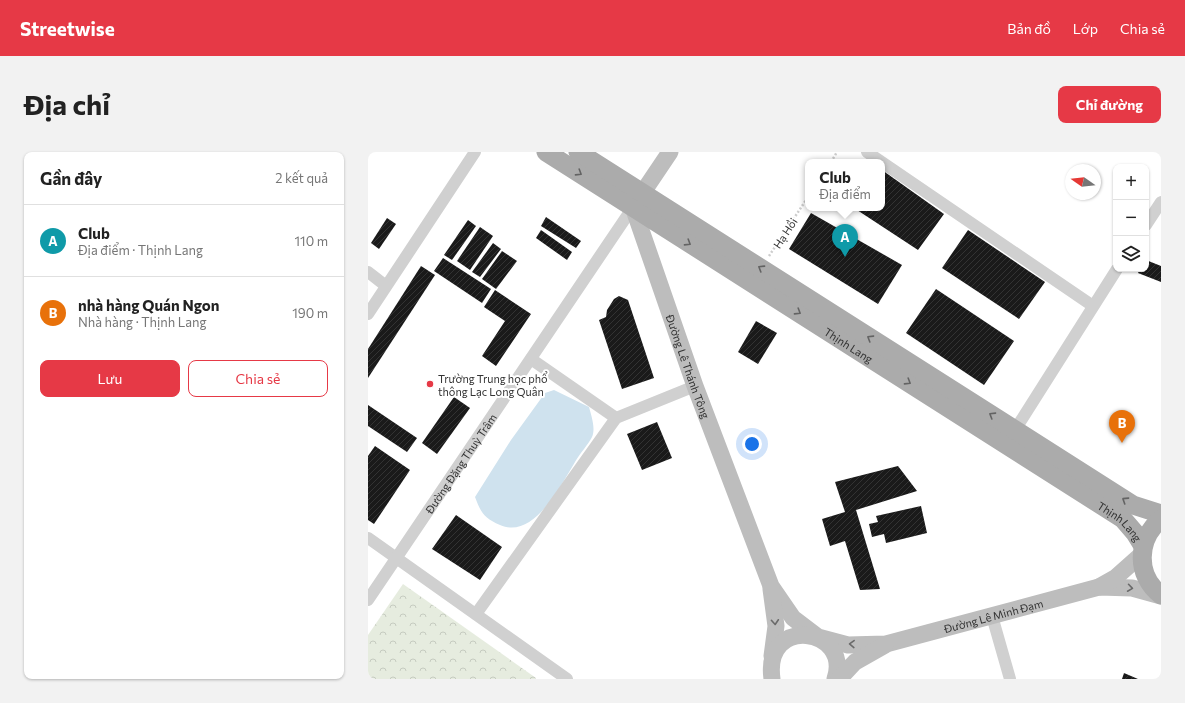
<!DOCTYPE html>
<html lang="vi">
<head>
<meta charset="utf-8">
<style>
  :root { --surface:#fff; --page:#f2f2f2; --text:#222; --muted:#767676; --line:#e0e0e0; --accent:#e63946 }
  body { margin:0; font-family:Commissioner,sans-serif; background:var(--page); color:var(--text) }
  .controls { position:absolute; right:12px; top:12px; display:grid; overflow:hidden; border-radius:8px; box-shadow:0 1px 3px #0004 }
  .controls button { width:36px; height:36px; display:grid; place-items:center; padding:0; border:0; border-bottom:1px solid var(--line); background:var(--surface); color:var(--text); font:20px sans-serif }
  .compass { position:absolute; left:697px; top:12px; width:36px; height:36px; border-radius:50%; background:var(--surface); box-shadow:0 1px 3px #0004; rotate:284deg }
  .you { position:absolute; left:384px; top:292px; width:14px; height:14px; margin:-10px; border:3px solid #fff; border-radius:50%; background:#1a73e8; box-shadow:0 0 0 6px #1a73e833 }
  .badge { display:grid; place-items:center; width:26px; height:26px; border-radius:50%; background:var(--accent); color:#fff; font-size:13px; font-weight:700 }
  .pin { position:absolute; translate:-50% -33px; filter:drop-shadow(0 1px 2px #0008) }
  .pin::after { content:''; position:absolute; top:21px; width:14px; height:12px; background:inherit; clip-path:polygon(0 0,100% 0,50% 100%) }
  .popup { position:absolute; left:437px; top:7px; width:80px; height:52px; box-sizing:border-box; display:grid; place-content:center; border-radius:8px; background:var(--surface); filter:drop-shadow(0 1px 3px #0005); font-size:13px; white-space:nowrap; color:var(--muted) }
  .popup b { font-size:15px; color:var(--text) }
  .popup::after { content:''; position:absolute; left:50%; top:100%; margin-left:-8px; border:8px solid transparent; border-top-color:var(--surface) }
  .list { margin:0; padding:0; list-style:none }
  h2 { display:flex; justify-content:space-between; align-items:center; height:52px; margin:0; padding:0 16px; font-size:17px }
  h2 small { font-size:13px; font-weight:400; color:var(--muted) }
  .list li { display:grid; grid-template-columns:26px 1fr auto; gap:12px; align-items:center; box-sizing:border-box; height:72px; padding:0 16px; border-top:1px solid var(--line) }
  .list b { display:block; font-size:15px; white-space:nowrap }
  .list p { margin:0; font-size:13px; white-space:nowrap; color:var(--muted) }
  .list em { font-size:13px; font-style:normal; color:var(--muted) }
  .actions { display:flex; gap:8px; padding:12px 16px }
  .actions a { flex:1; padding:9px 0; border:1px solid var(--accent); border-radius:8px; text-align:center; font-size:14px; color:var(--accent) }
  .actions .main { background:var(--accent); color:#fff }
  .icon { flex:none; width:22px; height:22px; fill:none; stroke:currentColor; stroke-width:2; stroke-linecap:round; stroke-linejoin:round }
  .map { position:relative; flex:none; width:793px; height:527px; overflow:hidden; border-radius:8px }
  header { display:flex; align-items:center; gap:24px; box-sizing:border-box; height:56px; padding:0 20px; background:var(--accent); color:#fff }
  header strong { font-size:19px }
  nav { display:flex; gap:22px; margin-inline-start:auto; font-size:14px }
  .intro { display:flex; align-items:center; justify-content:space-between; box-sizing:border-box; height:96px; padding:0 24px }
  h1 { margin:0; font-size:28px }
  .button { padding:10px 18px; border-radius:8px; background:var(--accent); color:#fff; font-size:14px; font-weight:700 }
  main { display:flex; gap:24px; padding:0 24px }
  aside { flex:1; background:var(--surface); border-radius:8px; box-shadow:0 1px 3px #0004 }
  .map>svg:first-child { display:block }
  .park { fill:url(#park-crowns) }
  .water { fill:#cfe2ee }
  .building { fill:url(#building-hatch) }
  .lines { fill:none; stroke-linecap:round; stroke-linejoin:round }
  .path { stroke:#cdcdcd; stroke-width:2.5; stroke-dasharray:2 2; stroke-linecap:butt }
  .street { stroke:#d0d0d0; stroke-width:12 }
  .secondary { stroke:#bdbdbd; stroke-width:17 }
  .primary { stroke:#ababab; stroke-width:19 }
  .oneway { stroke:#636363 }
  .oneway2 { stroke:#6a6a6a }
  .poi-dot { fill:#e63946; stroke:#fff; stroke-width:1.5 }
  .labels { text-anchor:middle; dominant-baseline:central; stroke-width:4; stroke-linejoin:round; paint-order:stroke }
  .street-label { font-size:11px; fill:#333; stroke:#fff }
  .poi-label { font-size:11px; fill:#333; stroke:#fff; text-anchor:start }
</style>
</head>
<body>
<header>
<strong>Streetwise</strong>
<nav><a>Bản đồ</a><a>Lớp</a><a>Chia sẻ</a></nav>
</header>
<div class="intro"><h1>Địa chỉ</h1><a class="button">Chỉ đường</a></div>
<main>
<aside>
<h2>Gần đây<small>2 kết quả</small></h2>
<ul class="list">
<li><span class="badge" style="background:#0f9aa8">A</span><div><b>Club</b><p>Địa điểm · Thịnh Lang</p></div><em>110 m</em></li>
<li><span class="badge" style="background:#e8710a">B</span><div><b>nhà hàng Quán Ngon</b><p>Nhà hàng · Thịnh Lang</p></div><em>190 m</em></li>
</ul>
<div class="actions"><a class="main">Lưu</a><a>Chia sẻ</a></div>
</aside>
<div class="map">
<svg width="793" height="527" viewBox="0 0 793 527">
  <defs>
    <pattern id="park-crowns" width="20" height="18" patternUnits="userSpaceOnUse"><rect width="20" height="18" fill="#e6ecdf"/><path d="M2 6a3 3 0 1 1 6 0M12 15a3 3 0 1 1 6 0" fill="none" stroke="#c6cbc0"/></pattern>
    <pattern id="building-hatch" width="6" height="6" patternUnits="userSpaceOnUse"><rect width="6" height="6" fill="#1a1a1a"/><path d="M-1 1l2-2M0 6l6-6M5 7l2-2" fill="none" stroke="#333"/></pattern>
  </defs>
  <rect width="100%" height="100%" fill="#fff"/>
  <polygon class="park" points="35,432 168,526 167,527 0,527 0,483"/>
  <path class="water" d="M 186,238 L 221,255 C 223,263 228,276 224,285 C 220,293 212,301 207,310 C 193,333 166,388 132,373 C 116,366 113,361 107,345 L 143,288 L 177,241 Z"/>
  <g class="building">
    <polygon points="514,18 576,62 550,98 486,56 514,56"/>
    <polygon points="443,61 534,113 510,152 421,97"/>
    <polygon points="178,65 213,89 208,96 173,74"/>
    <polygon points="19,66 28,72 11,97 3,91"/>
    <polygon points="100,68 108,74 84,108 76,103"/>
    <polygon points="112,75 125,84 102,118 89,109"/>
    <polygon points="173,78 204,100 199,108 168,86"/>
    <polygon points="600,78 677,130 651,167 574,116"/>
    <polygon points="125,91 133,97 112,125 104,120"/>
    <polygon points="134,99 149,109 128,137 114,127"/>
    <polygon points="75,106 123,137 114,151 66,119"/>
    <polygon points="778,108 793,114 793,130 770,121 772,117 778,117"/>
    <polygon points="53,114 67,123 0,226 0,197"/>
    <polygon points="568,137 646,189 616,233 538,181"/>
    <polygon points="127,138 163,162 128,214 114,204 137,169 116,155"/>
    <polygon points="251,144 260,148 286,226 254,237 231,168 238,165 239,158 246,147"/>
    <polygon points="388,169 409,181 390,212 370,200"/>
    <polygon points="86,245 102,256 69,302 54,291"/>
    <polygon points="0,253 49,286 39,300 0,274"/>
    <polygon points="289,270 304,306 274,318 259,282"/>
    <polygon points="7,294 42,318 6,372 0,368 0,304"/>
    <polygon points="530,314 549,339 488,358 512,437 492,438 477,389 462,394 454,367 477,360 467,330"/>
    <polygon points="553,354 559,381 518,391 516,382 504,385 501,372 510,370 508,364"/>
    <polygon points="88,363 134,395 112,428 64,397"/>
    <polygon points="756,521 770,527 754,527"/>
  </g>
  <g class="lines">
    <g class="path">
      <polyline points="463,10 469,0"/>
      <polyline points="401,104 440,45"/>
    </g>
    <g class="street">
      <polyline points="499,0 725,154"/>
      <polyline points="778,73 793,50"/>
      <polyline points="0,120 18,134"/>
      <polyline points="0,162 107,0"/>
      <polyline points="163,207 248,266"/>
      <polyline points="647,278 749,117"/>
      <polyline points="0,386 199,527"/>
      <path id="s1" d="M 0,448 L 265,55"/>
      <polyline points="108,462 248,266 327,234"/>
      <polyline points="624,464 642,527"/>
    </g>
    <g class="secondary">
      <path id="s2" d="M 302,0 L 265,55 L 327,234 L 403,434 L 425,466 L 450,485 L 480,493 L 518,492 L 731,435 L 764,436 L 793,444"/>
      <polyline points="731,435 747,426 774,402"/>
      <polyline points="403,437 408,474 404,504"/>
      <path d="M 404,527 C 395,462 484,476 467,527"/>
      <polyline points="471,527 487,510 517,493"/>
    </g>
    <g class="primary">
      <path id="s3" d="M 178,0 L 755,367 L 767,381 L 775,394"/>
      <polyline points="210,0 765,353 793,362"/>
      <path d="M 793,367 C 769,387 767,423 793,443"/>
    </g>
  </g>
  <defs><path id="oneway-chevron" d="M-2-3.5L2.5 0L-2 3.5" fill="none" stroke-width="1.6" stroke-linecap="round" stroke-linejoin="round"/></defs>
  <g class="oneway">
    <use href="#oneway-chevron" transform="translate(211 21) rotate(32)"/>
    <use href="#oneway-chevron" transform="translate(320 91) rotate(32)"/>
    <use href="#oneway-chevron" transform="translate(393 116) rotate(-148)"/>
    <use href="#oneway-chevron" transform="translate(430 160) rotate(32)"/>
    <use href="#oneway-chevron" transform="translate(502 186) rotate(-148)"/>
    <use href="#oneway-chevron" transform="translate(540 230) rotate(32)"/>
    <use href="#oneway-chevron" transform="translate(624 263) rotate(-148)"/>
    <use href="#oneway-chevron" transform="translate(757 348) rotate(-147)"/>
  </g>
  <g class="oneway2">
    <use href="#oneway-chevron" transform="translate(762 436) rotate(8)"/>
    <use href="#oneway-chevron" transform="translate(407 470) rotate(86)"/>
    <use href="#oneway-chevron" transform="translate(484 492) rotate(-178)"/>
  </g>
  <circle class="poi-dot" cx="62" cy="232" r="4"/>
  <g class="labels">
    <g class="street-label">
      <text transform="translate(417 81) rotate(-57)">Hạ Hồi</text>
      <text stroke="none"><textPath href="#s3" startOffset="359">Thịnh Lang</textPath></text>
      <text stroke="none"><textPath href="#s2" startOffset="235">Đường Lê Thánh Tông</textPath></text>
      <text stroke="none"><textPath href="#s1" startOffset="165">Đường Đặng Thuỳ Trâm</textPath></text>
      <text stroke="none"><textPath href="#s3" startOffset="683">Thịnh Lang</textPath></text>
      <text stroke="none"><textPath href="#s2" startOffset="720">Đường Lê Minh Đạm</textPath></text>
    </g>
    <g class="poi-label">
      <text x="70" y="226">Trường Trung học phổ<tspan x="70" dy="13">thông Lạc Long Quân</tspan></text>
    </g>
  </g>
</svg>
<div class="controls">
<button>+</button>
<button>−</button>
<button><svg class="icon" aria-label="layers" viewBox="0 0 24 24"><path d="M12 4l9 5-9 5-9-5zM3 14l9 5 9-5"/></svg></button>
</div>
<svg class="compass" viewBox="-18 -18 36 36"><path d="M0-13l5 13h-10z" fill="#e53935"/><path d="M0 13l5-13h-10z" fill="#767676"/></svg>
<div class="you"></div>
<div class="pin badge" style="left:477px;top:105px;background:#0f9aa8">A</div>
<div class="popup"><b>Club</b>Địa điểm</div>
<div class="pin badge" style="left:754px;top:291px;background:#e8710a">B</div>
</div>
</main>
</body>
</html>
